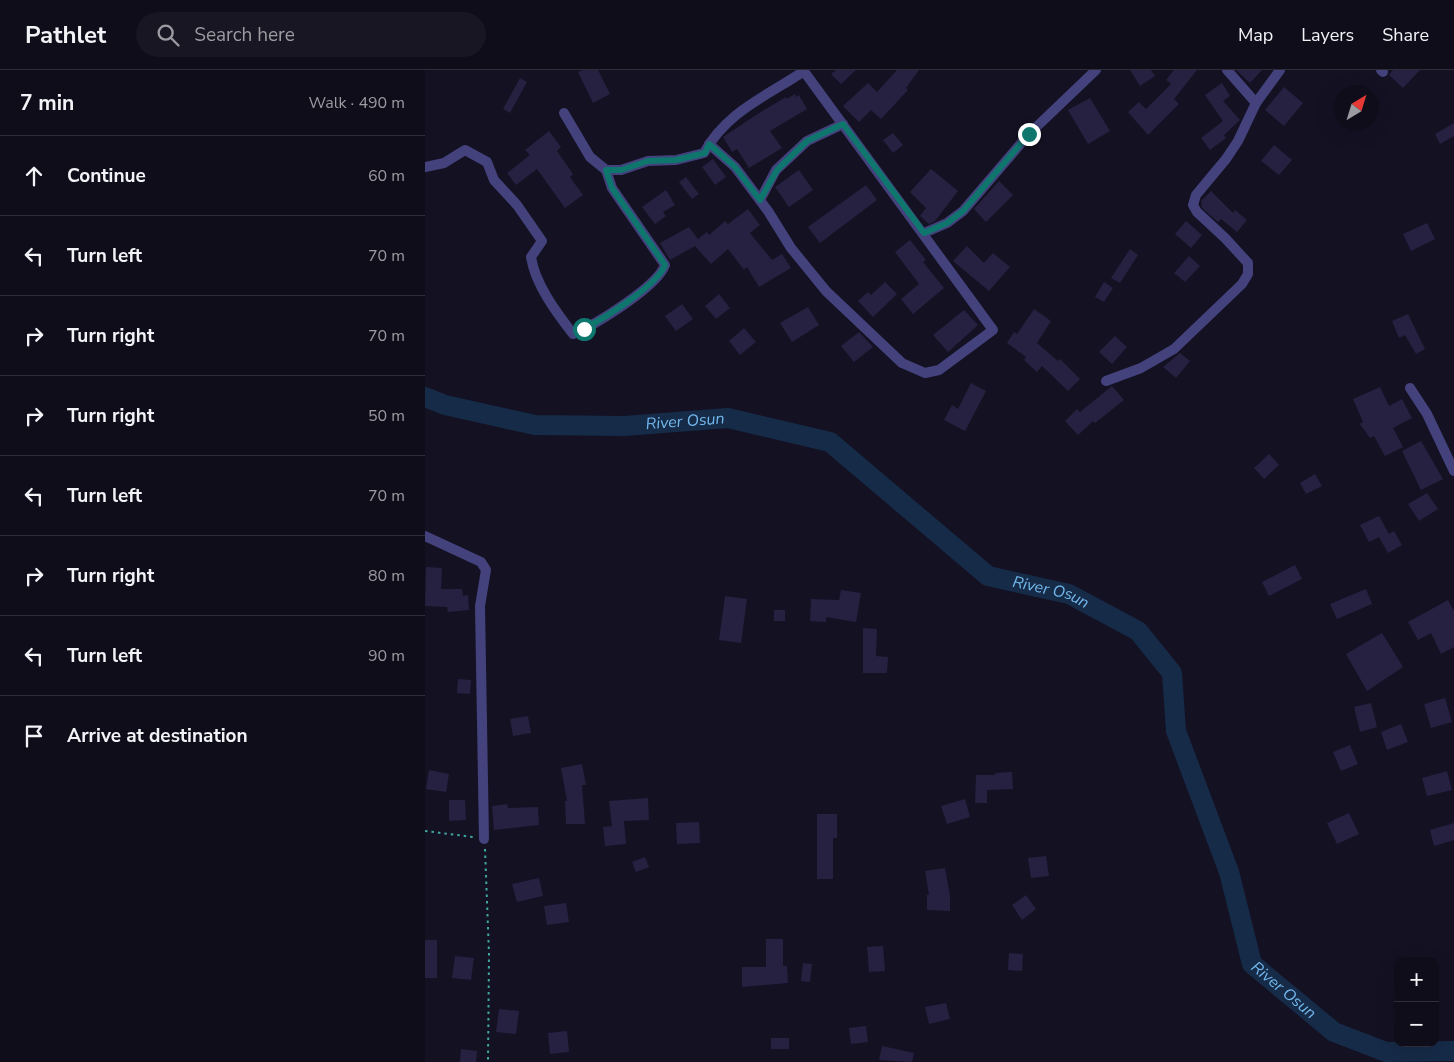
<!DOCTYPE html>
<html lang="en">
<head>
<meta charset="utf-8">
<style>
  :root { --surface:#0f0d1a; --page:#181623; --text:#f1f3f6; --muted:#9b9ca2; --line:#2f2d39 }
  body { margin:0; font-family:"Nunito Sans",sans-serif; background:var(--page); color:var(--text) }
  .controls { position:absolute; right:15px; bottom:15px; display:grid; overflow:hidden; border-radius:10px; box-shadow:0 5px 20px #0002 }
  .controls button { width:45px; height:45px; display:grid; place-items:center; padding:0; border:0; border-bottom:1px solid var(--line); background:var(--surface); color:var(--text); font:25px sans-serif }
  .compass { position:absolute; left:909px; top:15px; width:45px; height:45px; border-radius:50%; background:var(--surface); box-shadow:0 5px 20px #0002; rotate:38deg }
  .stop { position:absolute; width:15px; height:15px; margin:-11px; border:4px solid #0f766e; border-radius:50%; background:#fff }
  .stop.end { background:#0f766e; border-color:#fff; box-shadow:0 1px 5px #0008 }
  .list { margin:0; padding:0; list-style:none }
  h2 { display:flex; justify-content:space-between; align-items:center; height:65px; margin:0; padding:0 20px; font-size:21px }
  h2 small { font-size:16px; font-weight:400; color:var(--muted) }
  .list li { display:grid; grid-template-columns:32px 1fr auto; gap:15px; align-items:center; box-sizing:border-box; height:80px; padding:0 20px; border-top:1px solid var(--line) }
  .list b { display:block; font-size:19px; white-space:nowrap }
  .list em { font-size:16px; font-style:normal; color:var(--muted) }
  .icon { flex:none; width:28px; height:28px; fill:none; stroke:currentColor; stroke-width:2; stroke-linecap:round; stroke-linejoin:round }
  .map { position:relative; flex:none; width:1029px; height:992px; overflow:hidden }
  header { display:flex; align-items:center; gap:30px; box-sizing:border-box; height:70px; padding:0 25px; background:var(--surface); border-bottom:1px solid var(--line) }
  header strong { font-size:24px }
  nav { display:flex; gap:28px; margin-inline-start:auto; font-size:18px }
  .search { width:350px; height:45px; background:var(--page); display:flex; align-items:center; gap:12px; box-sizing:border-box; padding:0 18px; border-radius:28px; color:var(--muted); font-size:19px }
  main { display:flex }
  aside { flex:1; background:var(--surface) }
  .map>svg:first-child { display:block }
  .lines { fill:none; stroke-linecap:round; stroke-linejoin:round }
  .river { stroke:#162b48; stroke-width:20 }
  .building { fill:#262041 }
  .path { stroke:#3ea89e; stroke-width:2; stroke-dasharray:2.5 4; stroke-linecap:butt }
  .minor { stroke:#43427c; stroke-width:10 }
  .route { stroke:#0f766e; stroke-width:6 }
  .labels { text-anchor:middle; dominant-baseline:central; stroke-width:5; stroke-linejoin:round; paint-order:stroke }
  .water-label { font-size:16px; font-style:italic; fill:#73b8ed; stroke:#141123 }
</style>
</head>
<body>
<header>
<strong>Pathlet</strong>
<div class="search"><svg class="icon" aria-label="search" viewBox="0 0 24 24"><circle cx="10" cy="10" r="6"/><path d="M15 15l6 6"/></svg>Search here</div>
<nav><a>Map</a><a>Layers</a><a>Share</a></nav>
</header>
<main>
<aside>
<h2>7 min<small>Walk · 490 m</small></h2>
<ul class="list">
<li><svg class="icon" aria-label="ahead" viewBox="0 0 24 24"><path d="M12 20V5M6 11l6-6 6 6"/></svg><div><b>Continue</b></div><em>60 m</em></li>
<li><svg class="icon" aria-label="left" viewBox="0 0 24 24"><path d="M17 20v-9H6M10 6l-5 5 5 5"/></svg><div><b>Turn left</b></div><em>70 m</em></li>
<li><svg class="icon" aria-label="right" viewBox="0 0 24 24"><path d="M7 20v-9h11M14 6l5 5-5 5"/></svg><div><b>Turn right</b></div><em>70 m</em></li>
<li><svg class="icon" aria-label="right" viewBox="0 0 24 24"><path d="M7 20v-9h11M14 6l5 5-5 5"/></svg><div><b>Turn right</b></div><em>50 m</em></li>
<li><svg class="icon" aria-label="left" viewBox="0 0 24 24"><path d="M17 20v-9H6M10 6l-5 5 5 5"/></svg><div><b>Turn left</b></div><em>70 m</em></li>
<li><svg class="icon" aria-label="right" viewBox="0 0 24 24"><path d="M7 20v-9h11M14 6l5 5-5 5"/></svg><div><b>Turn right</b></div><em>80 m</em></li>
<li><svg class="icon" aria-label="left" viewBox="0 0 24 24"><path d="M17 20v-9H6M10 6l-5 5 5 5"/></svg><div><b>Turn left</b></div><em>90 m</em></li>
<li><svg class="icon" aria-label="arrive" viewBox="0 0 24 24"><path d="M6 21V4h12l-3 4 3 4H6"/></svg><div><b>Arrive at destination</b></div></li>
</ul>
</aside>
<div class="map">
<svg width="1029" height="992" viewBox="0 0 1029 992">
  <rect width="100%" height="100%" fill="#141123"/>
  <g class="lines">
    <path class="river" id="s1" d="M 0,327 L 20,335 L 110,355 L 199,356 L 303,348 L 405,372 L 563,506 L 644,524 L 713,561 L 747,603 L 751,661 L 804,802 L 827,894 L 909,962 L 961,982 L 1029,981"/>
  </g>
  <g class="building">
    <polygon points="158,0 173,0 185,24 168,33 153,2"/>
    <polygon points="411,0 431,0 416,14 406,4"/>
    <polygon points="472,0 494,0 481,18 483,20 456,49 446,40 434,52 418,36 443,13 452,22"/>
    <polygon points="705,0 726,0 730,6 715,16"/>
    <polygon points="749,0 772,0 749,29 754,34 723,65 703,42 714,32 721,39 746,14 741,10"/>
    <polygon points="811,0 837,0 825,13"/>
    <polygon points="968,0 995,0 978,18 964,5"/>
    <polygon points="95,8 102,12 85,43 78,39"/>
    <polygon points="797,13 805,26 798,31 815,50 799,65 801,68 785,80 776,68 798,51 780,25"/>
    <polygon points="859,17 878,33 859,56 840,40"/>
    <polygon points="370,24 371,27 374,25 382,39 345,61 357,78 324,98 312,79 307,82 298,67 334,43 361,27 362,29"/>
    <polygon points="665,28 685,61 663,74 643,40"/>
    <polygon points="1029,53 1029,66 1015,74 1010,64"/>
    <polygon points="124,61 136,77 132,81 148,104 145,107 158,125 140,138 112,99 91,115 82,103 105,85 100,80"/>
    <polygon points="468,63 478,75 468,83 458,70"/>
    <polygon points="849,75 867,90 854,105 836,91"/>
    <polygon points="288,89 301,107 290,115 277,97"/>
    <polygon points="506,99 533,121 510,151 504,154 495,146 501,138 485,122"/>
    <polygon points="374,100 388,120 364,137 350,117"/>
    <polygon points="261,107 274,124 267,129 254,112"/>
    <polygon points="574,111 588,125 561,152 549,139"/>
    <polygon points="441,115 452,130 395,173 383,157"/>
    <polygon points="241,120 250,135 238,142 241,146 230,154 217,137"/>
    <polygon points="786,121 808,143 810,140 822,150 812,162 796,149 793,152 777,138 776,131"/>
    <polygon points="323,139 335,155 325,163 347,190 357,184 366,198 334,217 322,197 319,200 303,179 286,194 270,176 245,190 235,173 264,157 273,169 282,162 284,165 300,151 303,154"/>
    <polygon points="761,151 777,165 766,178 750,164"/>
    <polygon points="1002,153 1010,169 986,181 978,164"/>
    <polygon points="485,170 501,190 498,192 519,218 488,244 476,229 494,214 470,182"/>
    <polygon points="542,176 559,193 568,183 585,197 564,221 528,191"/>
    <polygon points="705,179 713,185 695,213 686,208"/>
    <polygon points="764,186 775,196 760,212 749,203"/>
    <polygon points="460,212 472,224 448,247 433,231 443,222 446,225"/>
    <polygon points="679,212 688,218 679,232 670,227"/>
    <polygon points="294,224 305,238 291,249 280,236"/>
    <polygon points="257,234 268,249 251,261 240,246"/>
    <polygon points="383,237 394,255 367,272 355,253"/>
    <polygon points="609,239 626,251 612,273 633,291 635,289 655,309 643,321 617,296 612,302 599,290 601,287 582,273 589,262 592,264"/>
    <polygon points="539,240 553,255 523,282 508,265"/>
    <polygon points="983,244 1000,279 991,284 980,265 974,268 967,251"/>
    <polygon points="319,258 331,272 315,285 304,271"/>
    <polygon points="434,262 448,277 429,292 416,276"/>
    <polygon points="690,266 702,277 687,294 674,282"/>
    <polygon points="755,283 765,291 751,308 738,297"/>
    <polygon points="546,313 561,321 540,361 519,350 527,335 533,339"/>
    <polygon points="687,316 699,330 670,353 668,351 653,365 640,351 652,339 655,342"/>
    <polygon points="955,317 964,336 977,329 987,348 968,358 978,377 960,386 949,366 945,368 935,354 938,352 928,329"/>
    <polygon points="996,371 1018,409 996,420 977,381"/>
    <polygon points="844,384 854,395 839,409 829,398"/>
    <polygon points="890,404 897,416 881,424 875,413"/>
    <polygon points="1002,423 1013,439 994,451 983,434"/>
    <polygon points="954,446 964,464 969,461 977,475 963,483 954,467 944,472 935,455"/>
    <polygon points="870,495 877,509 844,526 837,512"/>
    <polygon points="1,497 17,498 16,519 37,519 38,526 43,525 44,540 23,542 22,537 0,536"/>
    <polygon points="941,519 947,534 912,549 905,534"/>
    <polygon points="416,520 436,523 431,552 401,547 401,552 385,551 386,529 414,530"/>
    <polygon points="300,526 322,529 316,573 294,570"/>
    <polygon points="1023,530 1029,541 1029,577 1016,584 1006,563 993,570 983,552"/>
    <rect x="349" y="540" width="11" height="11"/>
    <polygon points="438,558 452,559 451,586 463,587 462,603 438,603"/>
    <polygon points="957,563 978,597 942,621 921,584"/>
    <polygon points="33,609 46,610 45,624 32,623"/>
    <polygon points="1020,628 1027,652 1006,658 999,634"/>
    <polygon points="946,633 952,657 935,662 929,637"/>
    <polygon points="103,646 106,663 88,666 85,649"/>
    <polygon points="976,654 983,672 962,680 956,662"/>
    <polygon points="925,675 933,694 916,701 908,682"/>
    <polygon points="157,694 161,715 157,715 160,754 141,754 140,731 142,731 136,698"/>
    <polygon points="4,700 24,704 21,722 1,719"/>
    <polygon points="1022,701 1027,720 1002,726 997,708"/>
    <polygon points="587,702 588,719 562,720 562,733 550,733 551,705 570,705 570,703"/>
    <polygon points="223,728 224,750 199,751 201,774 180,776 178,757 187,756 184,731"/>
    <polygon points="540,729 545,747 522,754 516,736"/>
    <polygon points="24,730 40,730 41,750 24,751"/>
    <polygon points="82,734 83,738 113,737 114,755 69,760 67,736"/>
    <polygon points="924,743 934,764 912,774 902,753"/>
    <polygon points="392,744 412,744 412,768 408,768 408,809 392,809"/>
    <polygon points="274,752 275,773 252,774 251,753"/>
    <polygon points="1029,753 1029,770 1009,776 1005,760"/>
    <polygon points="621,786 624,806 606,808 603,788"/>
    <polygon points="220,787 224,797 211,802 207,792"/>
    <polygon points="520,798 525,826 525,841 502,840 502,825 504,825 500,801"/>
    <polygon points="114,808 118,826 92,832 87,814"/>
    <polygon points="601,825 611,839 597,850 587,835"/>
    <polygon points="141,833 144,852 122,855 119,836"/>
    <polygon points="341,869 358,869 358,896 362,896 363,913 317,917 317,897 341,897"/>
    <rect x="0" y="870" width="12" height="38"/>
    <polygon points="458,876 460,901 444,902 442,877"/>
    <polygon points="584,883 598,884 597,901 583,900"/>
    <polygon points="30,886 49,888 46,910 27,908"/>
    <polygon points="378,893 387,894 385,912 376,911"/>
    <polygon points="521,933 525,949 504,954 500,937"/>
    <polygon points="74,939 94,941 91,964 71,962"/>
    <polygon points="441,956 443,972 426,974 424,958"/>
    <polygon points="142,961 144,982 125,984 123,963"/>
    <rect x="346" y="968" width="18" height="11"/>
    <polygon points="457,976 489,983 487,992 454,990"/>
    <polygon points="36,979 52,981 51,992 35,992"/>
  </g>
  <g class="lines">
    <g class="path">
      <polyline points="0,761 48,767"/>
      <polyline points="60,779 64,884 63,992"/>
    </g>
    <g class="minor">
      <polyline points="802,0 831,33"/>
      <polyline points="956,0 958,2"/>
      <path d="M 139,43 L 165,87 L 181,100 L 196,100 L 223,91 L 251,90 L 279,83 C 301,42 342,26 379,1"/>
      <polyline points="284,74 310,97 343,141 366,178 401,221 477,293 500,303 514,300 568,260 378,0"/>
      <path d="M 0,97 L 19,93 L 40,80 L 62,92 L 69,110 L 92,135 L 117,171 L 106,187 C 110,214 131,242 148,264 C 170,255 232,217 240,195 L 187,118 L 181,100"/>
      <polyline points="335,130 351,100 382,71 418,54"/>
      <polyline points="499,163 522,153 538,141 604,64 671,0"/>
      <polyline points="681,311 716,298 749,279 817,214 823,204 823,193 800,168 772,142 768,135 771,125 801,89 813,71 831,33 855,0"/>
      <polyline points="985,318 1002,344 1029,401"/>
      <polyline points="0,466 56,492 61,500 55,536 59,769"/>
    </g>
  </g>
  <g class="lines">
    <path class="route" d="M 159,259 C 179,248 232,216 240,195 L 187,118 L 181,100 L 196,100 L 223,91 L 251,90 L 280,83 L 284,74 L 310,97 L 335,130 L 352,100 L 382,71 L 418,54 L 499,163 L 522,153 L 538,141 L 604,64"/>
  </g>
  <g class="labels">
    <g class="water-label">
      <text stroke="none"><textPath href="#s1" startOffset="264">River Osun</textPath></text>
      <text stroke="none"><textPath href="#s1" startOffset="684">River Osun</textPath></text>
      <text stroke="none"><textPath href="#s1" startOffset="1179">River Osun</textPath></text>
    </g>
  </g>
</svg>
<div class="controls">
<button>+</button>
<button>−</button>
</div>
<svg class="compass" viewBox="-18 -18 36 36"><path d="M0-13l5 13h-10z" fill="#e53935"/><path d="M0 13l5-13h-10z" fill="#9b9ca2"/></svg>
<div class="stop" style="left:159px;top:259px"></div>
<div class="stop end" style="left:604px;top:64px"></div>
</div>
</main>
</body>
</html>
